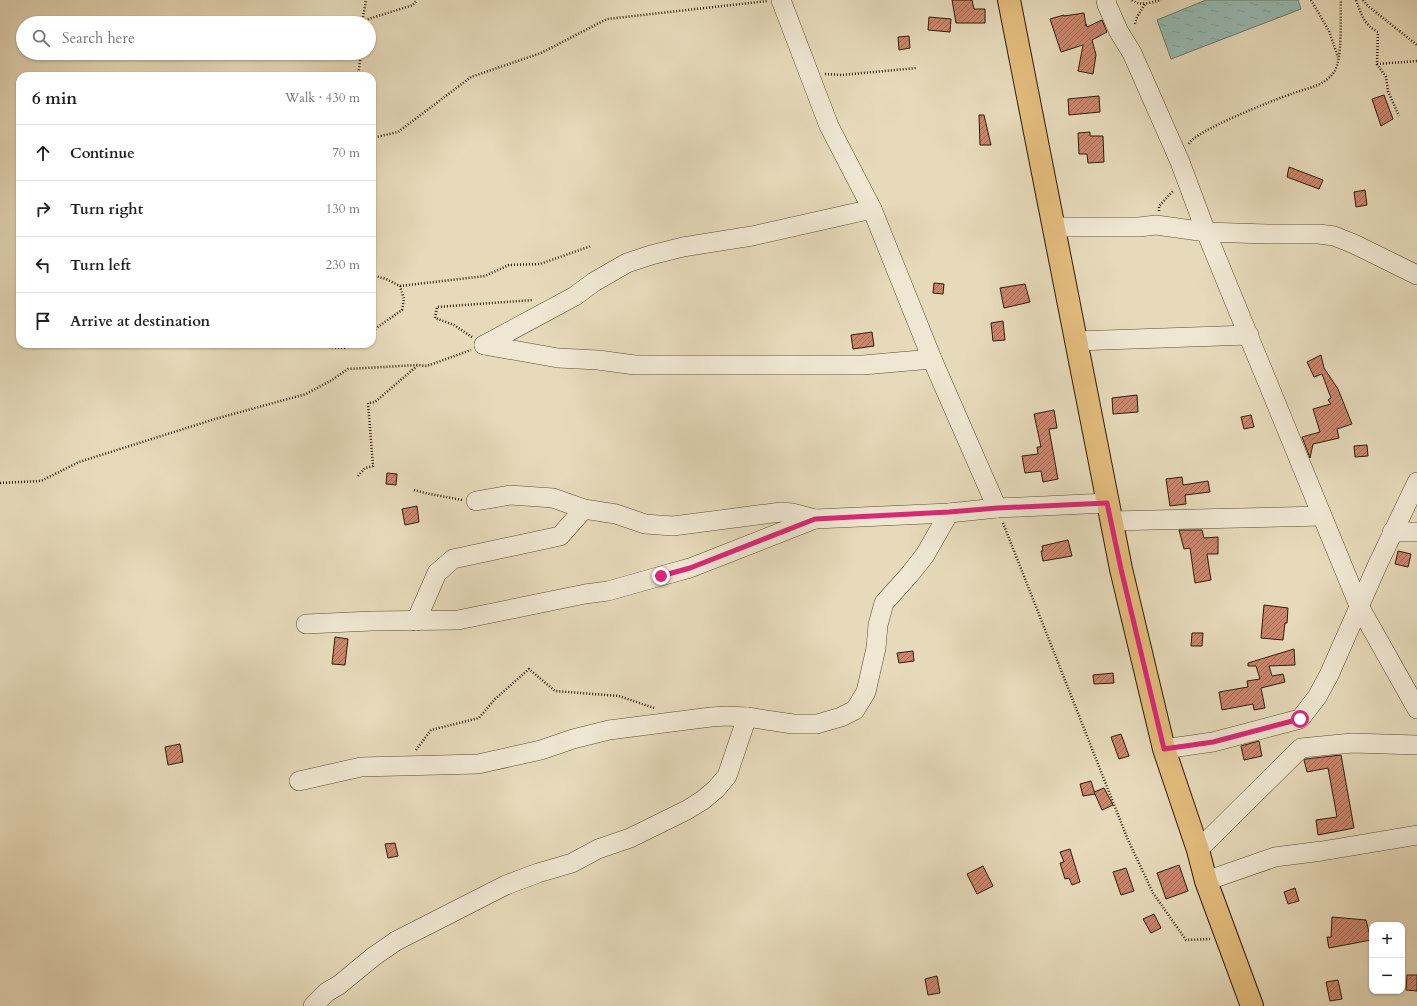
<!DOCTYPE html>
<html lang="en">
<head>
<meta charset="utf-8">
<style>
  :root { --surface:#fff; --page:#f2f2f2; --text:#202124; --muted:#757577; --line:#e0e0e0 }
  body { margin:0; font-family:Cardo,serif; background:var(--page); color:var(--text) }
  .controls { position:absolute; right:12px; bottom:12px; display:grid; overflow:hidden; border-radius:8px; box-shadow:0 1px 3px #0004 }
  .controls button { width:36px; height:36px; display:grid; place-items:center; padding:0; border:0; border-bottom:1px solid var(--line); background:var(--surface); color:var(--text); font:20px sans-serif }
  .stop { position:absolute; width:12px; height:12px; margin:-9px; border:3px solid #db2777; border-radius:50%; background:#fff }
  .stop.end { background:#db2777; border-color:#fff; box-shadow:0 1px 4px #0008 }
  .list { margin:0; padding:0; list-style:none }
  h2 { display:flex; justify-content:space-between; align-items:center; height:52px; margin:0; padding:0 16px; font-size:17px }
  h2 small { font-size:13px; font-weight:400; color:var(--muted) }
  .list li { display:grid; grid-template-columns:26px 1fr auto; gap:12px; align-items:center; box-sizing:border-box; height:56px; padding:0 16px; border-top:1px solid var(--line) }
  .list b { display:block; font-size:15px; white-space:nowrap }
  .list em { font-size:13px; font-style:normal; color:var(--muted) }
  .icon { flex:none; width:22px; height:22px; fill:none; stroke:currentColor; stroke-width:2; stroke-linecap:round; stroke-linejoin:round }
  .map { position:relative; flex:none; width:1417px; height:1006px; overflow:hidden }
  .search { position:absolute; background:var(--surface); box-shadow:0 1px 3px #0004; left:16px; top:16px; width:360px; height:44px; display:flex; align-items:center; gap:10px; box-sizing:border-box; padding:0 14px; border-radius:22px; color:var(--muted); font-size:15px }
  .panel { position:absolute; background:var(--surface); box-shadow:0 1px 3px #0004; left:16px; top:72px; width:360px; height:276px; border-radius:12px }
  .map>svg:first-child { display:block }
  .water { fill:url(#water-ripples); stroke:#6d7a6b }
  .building { fill:url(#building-hatch); stroke:#301b00 }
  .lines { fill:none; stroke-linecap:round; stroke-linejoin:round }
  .minor-casing { stroke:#5e4b2e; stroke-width:20 }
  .major-casing { stroke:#301b00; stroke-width:24 }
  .path { stroke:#301b00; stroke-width:2.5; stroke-dasharray:1 2; stroke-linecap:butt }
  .minor { stroke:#efe7d2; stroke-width:19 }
  .major { stroke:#e3bd7d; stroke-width:22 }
  .route { stroke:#db2777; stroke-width:5 }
</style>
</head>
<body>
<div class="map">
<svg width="1417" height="1006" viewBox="0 0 1417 1006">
  <defs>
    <pattern id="water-ripples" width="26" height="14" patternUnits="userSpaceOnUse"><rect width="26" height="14" fill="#96bab3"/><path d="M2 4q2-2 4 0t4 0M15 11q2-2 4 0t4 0" fill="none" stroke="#829f98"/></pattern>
    <pattern id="building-hatch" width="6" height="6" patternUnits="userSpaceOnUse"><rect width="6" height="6" fill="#cb866e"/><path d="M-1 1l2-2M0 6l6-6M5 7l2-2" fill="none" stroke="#a56d58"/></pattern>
  </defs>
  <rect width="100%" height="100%" fill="#e6daba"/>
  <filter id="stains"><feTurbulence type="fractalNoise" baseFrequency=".005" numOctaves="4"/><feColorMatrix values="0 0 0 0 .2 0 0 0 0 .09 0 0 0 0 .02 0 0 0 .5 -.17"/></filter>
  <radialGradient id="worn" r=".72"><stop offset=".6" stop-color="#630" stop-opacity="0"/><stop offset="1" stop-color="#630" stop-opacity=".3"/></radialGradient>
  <polygon class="water" points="1206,0 1298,0 1301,9 1171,59 1157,20"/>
  <g class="building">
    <polygon points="952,0 972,0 974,9 985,9 985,23 956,23"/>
    <polygon points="1084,13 1086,26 1086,24 1087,27 1102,20 1107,32 1092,40 1096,55 1093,74 1078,71 1083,45 1061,52 1050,19 1064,15 1064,16"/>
    <polygon points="929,17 951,19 950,32 928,30"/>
    <polygon points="909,36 910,48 899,50 898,37"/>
    <polygon points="1384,95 1393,119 1381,126 1372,99"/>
    <polygon points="1099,96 1100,112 1069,115 1068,99"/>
    <polygon points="979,115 984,115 991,145 980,145"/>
    <polygon points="1090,132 1090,136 1103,136 1104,162 1088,163 1087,154 1079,154 1078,133"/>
    <polygon points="1289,167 1323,180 1319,189 1287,177"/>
    <polygon points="1365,190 1367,205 1356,207 1354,192"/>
    <polygon points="934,283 944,284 943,294 933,293"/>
    <polygon points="1025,284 1030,302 1004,308 1000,288"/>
    <polygon points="1003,321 1005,340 993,341 991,323"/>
    <polygon points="872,332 874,346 853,349 851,335"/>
    <polygon points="1321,355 1324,368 1338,389 1352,424 1337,429 1339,438 1313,444 1310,458 1302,437 1320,432 1313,409 1331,404 1328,400 1331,398 1322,374 1314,377 1307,362"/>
    <polygon points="1137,395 1138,412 1113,414 1112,398"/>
    <polygon points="1054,410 1057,428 1049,429 1058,479 1043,482 1041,471 1025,473 1022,456 1038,454 1037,447 1041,447 1034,414"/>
    <polygon points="1251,415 1254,427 1244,429 1241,417"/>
    <polygon points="1367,445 1368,456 1355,457 1354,446"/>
    <polygon points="387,473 397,474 396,485 386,484"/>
    <polygon points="1182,477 1183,485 1208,481 1210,492 1185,495 1186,504 1170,506 1166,479"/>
    <polygon points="417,506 419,522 405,525 402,509"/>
    <polygon points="1179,530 1202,530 1204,538 1218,537 1218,554 1207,554 1211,580 1195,583 1190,548 1184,549"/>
    <polygon points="1068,540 1072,556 1043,561 1041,551 1043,551 1042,546"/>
    <polygon points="1398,551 1411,554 1408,567 1395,564"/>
    <polygon points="1264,605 1288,608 1287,623 1285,623 1283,640 1261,638"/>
    <polygon points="1192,633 1203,633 1202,646 1191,646"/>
    <polygon points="335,637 348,639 345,665 332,664"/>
    <polygon points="1294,649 1295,665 1269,666 1272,676 1283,674 1285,682 1261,688 1265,708 1254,710 1253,704 1222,710 1219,692 1248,687 1247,681 1260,679 1256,666 1248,666 1248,663"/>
    <polygon points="913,651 914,661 899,663 897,653"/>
    <polygon points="1113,673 1114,683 1094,684 1093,675"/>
    <polygon points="1121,734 1129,756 1119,759 1111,737"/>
    <polygon points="1259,741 1262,756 1244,760 1241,746"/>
    <polygon points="180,744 183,762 168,765 165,747"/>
    <polygon points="1341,755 1354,828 1318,835 1316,820 1337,817 1328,768 1307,772 1304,760 1306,759"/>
    <polygon points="1091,781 1095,794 1083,796 1080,784"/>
    <polygon points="1104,788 1113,805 1102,810 1094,792"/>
    <polygon points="395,843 398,856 388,858 385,844"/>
    <polygon points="1070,849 1080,882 1072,885 1069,878 1065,879 1060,863 1064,862 1060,852"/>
    <polygon points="1179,865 1188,891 1166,899 1157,873"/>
    <polygon points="983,866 993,886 977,894 967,874"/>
    <polygon points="1126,868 1134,891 1121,895 1113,872"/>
    <polygon points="1295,888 1299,901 1288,904 1284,892"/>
    <polygon points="1154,914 1161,928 1151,933 1143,919"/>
    <polygon points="1332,917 1366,920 1371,940 1329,948 1327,937 1331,937"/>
    <polygon points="1407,975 1417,975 1417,991 1406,990"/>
    <polygon points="937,976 940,993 928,995 925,979"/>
    <polygon points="1338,980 1342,999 1330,1001 1326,982"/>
  </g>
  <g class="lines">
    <defs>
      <g id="minor">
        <polyline points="781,0 829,126 872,209 932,359 997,508 1107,503"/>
        <polyline points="1106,0 1107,5 1119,32 1132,53 1180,162 1206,232 1359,606 1417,709"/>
        <polyline points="1053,227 1139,227 1156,225 1206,232 1267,234 1319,234 1334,236 1354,244 1417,275"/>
        <polyline points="1076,341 1249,335"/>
        <polyline points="484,345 558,358 598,360 635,365 863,365 932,359"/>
        <polyline points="484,345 575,296 594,282 627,263 651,255 683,247 752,236 872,209"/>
        <polyline points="476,501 510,495 553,498 584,509 616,514 645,524 673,526 781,512 792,513 815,519"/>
        <polyline points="1111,521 1322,516"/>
        <polyline points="1392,532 1417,532"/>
        <polyline points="416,621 437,573 453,559 560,536 584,509"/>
        <polyline points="306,624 372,621 458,620 585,594 608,591 661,576 690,568 815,519 949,513 997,508"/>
        <polyline points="1164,749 1213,742 1300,719 1317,697 1329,675 1377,566 1417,482"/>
        <polyline points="299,781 361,767 478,764 541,750 573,739 609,730 711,717 726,716 747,717"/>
        <polyline points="1198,850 1301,748 1352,743 1417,745"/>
        <polyline points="1206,881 1275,857 1322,851 1417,835"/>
        <polyline points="313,1006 327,992 339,985 373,957 396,941 506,885 538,873 572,863 598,849 630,838 687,810 703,800 716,789 727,776 747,717 793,724 817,724 841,717 855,710 866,692 876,648 878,625 884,603 910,574 925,555 949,513"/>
      </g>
      <polyline id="major" points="1009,0 1121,569 1164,749 1198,850 1206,881 1252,1006"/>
    </defs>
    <use href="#minor" class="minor-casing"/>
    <use href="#major" class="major-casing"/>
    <g class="path">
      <path d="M 1132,0 C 1140,7 1152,2 1161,0"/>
      <polyline points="1311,0 1329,31 1338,57"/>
      <path d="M 1356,0 C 1361,14 1364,25 1378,32 L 1377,64 L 1386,77 L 1388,91 L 1399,116"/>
      <polyline points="1363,0 1368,6 1417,45"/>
      <polyline points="362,21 413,5 417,0"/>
      <polyline points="362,23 366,0"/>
      <polyline points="1135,24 1137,17 1145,4"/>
      <polyline points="1377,64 1417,61"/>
      <polyline points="825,74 842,75 916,68"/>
      <polyline points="155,75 156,76"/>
      <polyline points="358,76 361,53"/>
      <polyline points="372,138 398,132 471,77 541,53 607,19 767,1"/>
      <path d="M 1189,144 C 1194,131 1274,100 1291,94 C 1306,88 1324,87 1334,72 C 1343,58 1340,18 1341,0"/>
      <polyline points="1159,211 1159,206 1174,190"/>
      <polyline points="372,275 386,279 400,286 404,299 402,310 372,331"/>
      <polyline points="400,286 485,276 509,265 540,264 591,246"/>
      <polyline points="472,337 454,325 435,318 437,307 533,300"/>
      <polyline points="329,344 329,347 344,348 351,344"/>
      <polyline points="358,476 365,468 373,466 368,403 375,402 417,366"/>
      <polyline points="0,483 41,481 79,462 215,419 306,394 332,380 348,369 417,365 427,366 471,350"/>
      <polyline points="414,490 425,493 462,500"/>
      <polyline points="1003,523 1128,840 1153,893 1186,940 1210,939"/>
      <polyline points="416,750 431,730 479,718 495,699 529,669 555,691 619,696 654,708"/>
    </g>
    <use href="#minor" class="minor"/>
    <use href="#major" class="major"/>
  </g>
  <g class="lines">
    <polyline class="route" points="661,576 690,568 815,519 949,512 997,508 1107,503 1121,569 1164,749 1213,742 1300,719"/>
  </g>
  <rect width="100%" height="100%" filter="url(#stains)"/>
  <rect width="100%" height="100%" fill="url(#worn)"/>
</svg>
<div class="controls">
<button>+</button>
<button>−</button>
</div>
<div class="stop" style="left:1300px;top:719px"></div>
<div class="stop end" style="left:661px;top:576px"></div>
<div class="search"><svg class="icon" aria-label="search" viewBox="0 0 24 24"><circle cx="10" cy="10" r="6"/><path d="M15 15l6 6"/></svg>Search here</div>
<section class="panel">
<h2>6 min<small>Walk · 430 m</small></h2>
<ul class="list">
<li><svg class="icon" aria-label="ahead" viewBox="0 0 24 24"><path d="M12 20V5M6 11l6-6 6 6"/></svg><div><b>Continue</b></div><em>70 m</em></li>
<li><svg class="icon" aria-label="right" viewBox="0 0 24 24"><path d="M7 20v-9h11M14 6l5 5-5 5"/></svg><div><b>Turn right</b></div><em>130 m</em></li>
<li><svg class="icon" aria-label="left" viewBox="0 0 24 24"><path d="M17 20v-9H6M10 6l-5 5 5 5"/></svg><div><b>Turn left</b></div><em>230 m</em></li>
<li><svg class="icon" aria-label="arrive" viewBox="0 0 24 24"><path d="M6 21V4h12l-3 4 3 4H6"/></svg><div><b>Arrive at destination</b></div></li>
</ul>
</section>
</div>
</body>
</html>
